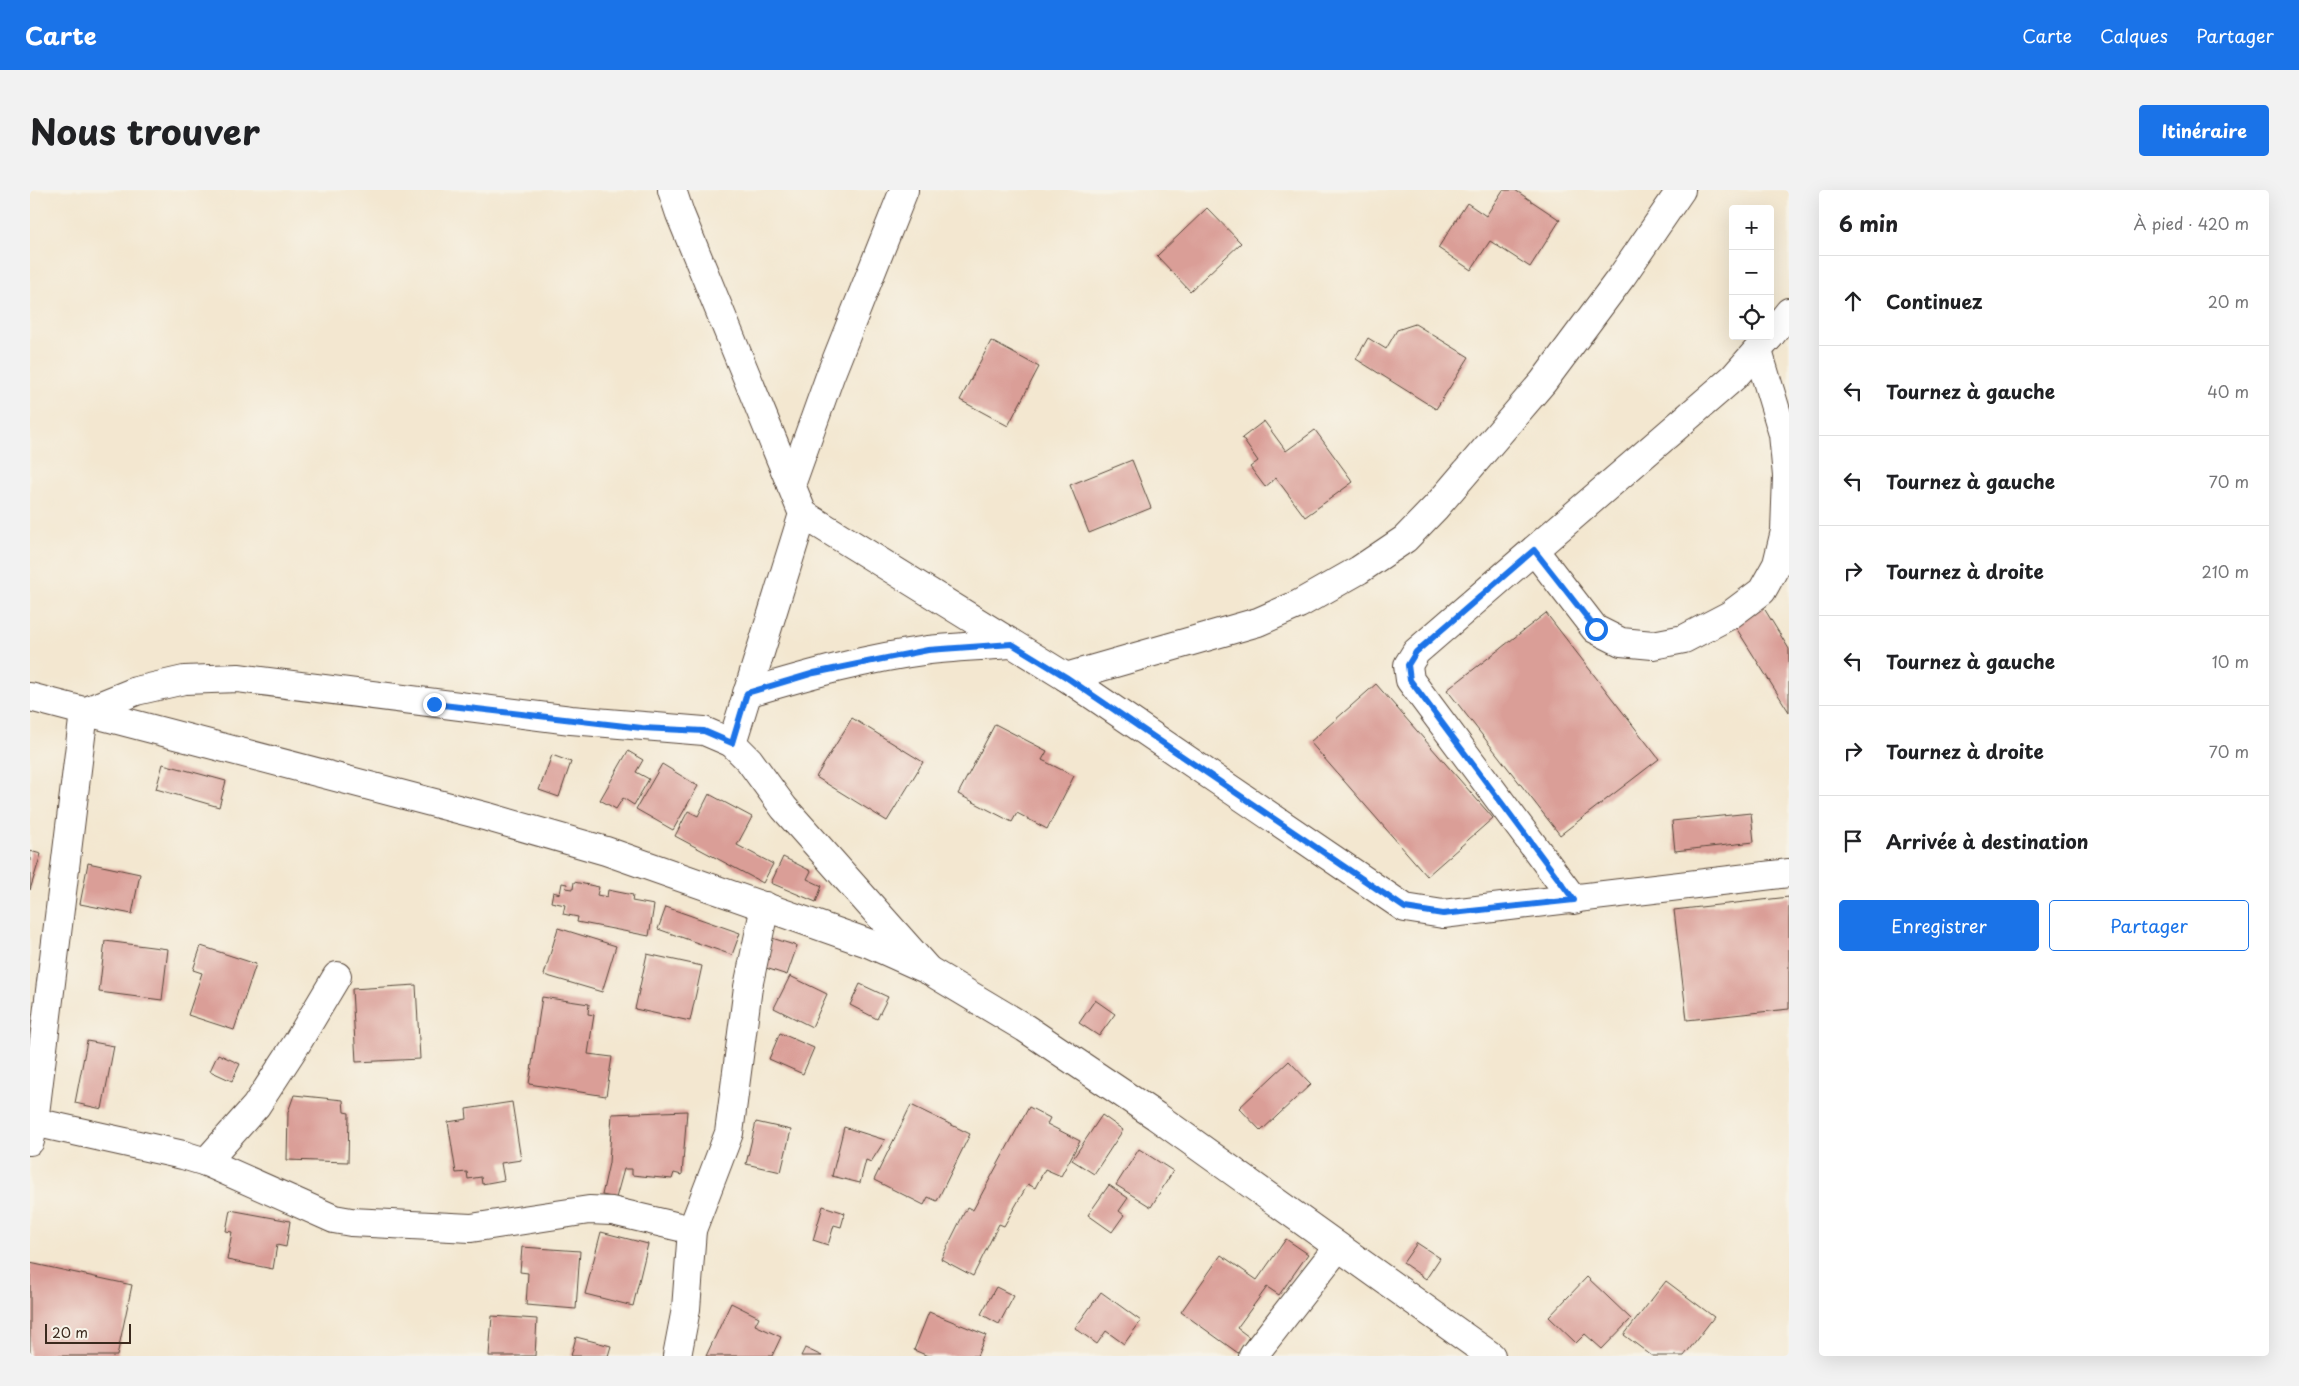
<!DOCTYPE html>
<html lang="fr">
<head>
<meta charset="utf-8">
<style>
  :root { --surface:#fff; --page:#f2f2f2; --text:#202124; --muted:#757577; --line:#e0e0e0; --accent:#1a73e8 }
  body { margin:0; font-family:"Playpen Sans",sans-serif; background:var(--page); color:var(--text) }
  .controls { position:absolute; right:15px; top:15px; display:grid; overflow:hidden; border-radius:5px; box-shadow:0 5px 20px #0002 }
  .controls button { width:45px; height:45px; display:grid; place-items:center; padding:0; border:0; border-bottom:1px solid var(--line); background:var(--surface); color:var(--text); font:25px sans-serif }
  .scale { position:absolute; left:15px; bottom:12px; width:86px; box-sizing:border-box; padding-left:5px; border:2px solid #3b2a1e; border-top:0; font-size:14px; line-height:18px; white-space:nowrap; color:#3b2a1e; -webkit-text-stroke:4px #f7f3e8; paint-order:stroke }
  .stop { position:absolute; width:15px; height:15px; margin:-11px; border:4px solid #1a73e8; border-radius:50%; background:#fff }
  .stop.end { background:#1a73e8; border-color:#fff; box-shadow:0 1px 5px #0008 }
  .list { margin:0; padding:0; list-style:none }
  h2 { display:flex; justify-content:space-between; align-items:center; height:65px; margin:0; padding:0 20px; font-size:21px }
  h2 small { font-size:16px; font-weight:400; color:var(--muted) }
  .list li { display:grid; grid-template-columns:32px 1fr auto; gap:15px; align-items:center; box-sizing:border-box; height:90px; padding:0 20px; border-top:1px solid var(--line) }
  .list b { display:block; font-size:19px; white-space:nowrap }
  .list em { font-size:16px; font-style:normal; color:var(--muted) }
  .actions { display:flex; gap:10px; padding:15px 20px }
  .actions a { flex:1; padding:11px 0; border:1px solid var(--accent); border-radius:5px; text-align:center; font-size:18px; color:var(--accent) }
  .actions .main { background:var(--accent); color:#fff }
  .icon { flex:none; width:28px; height:28px; fill:none; stroke:currentColor; stroke-width:2; stroke-linecap:round; stroke-linejoin:round }
  .map { position:relative; flex:none; width:1759px; height:1166px; overflow:hidden; border-radius:5px }
  header { display:flex; align-items:center; gap:30px; box-sizing:border-box; height:70px; padding:0 25px; background:var(--accent); color:#fff }
  header strong { font-size:24px }
  nav { display:flex; gap:28px; margin-inline-start:auto; font-size:18px }
  .intro { display:flex; align-items:center; justify-content:space-between; box-sizing:border-box; height:120px; padding:0 30px }
  h1 { margin:0; font-size:35px }
  .button { padding:12px 22px; border-radius:5px; background:var(--accent); color:#fff; font-size:18px; font-weight:700 }
  main { display:flex; gap:30px; padding:0 30px }
  aside { flex:1; background:var(--surface); border-radius:5px; box-shadow:0 5px 20px #0002 }
  .map>svg:first-child { display:block }
  .building { fill:#da9e97 }
  .lines { fill:none; stroke-linecap:round; stroke-linejoin:round }
  .minor-casing { stroke:#574639; stroke-width:30 }
  .highway-casing { stroke:#574639; stroke-width:30 }
  .minor { stroke:#fff; stroke-width:28 }
  .highway { stroke:#fff; stroke-width:28 }
  .route { stroke:#1a73e8; stroke-width:6 }
</style>
</head>
<body>
<header>
<strong>Carte</strong>
<nav><a>Carte</a><a>Calques</a><a>Partager</a></nav>
</header>
<div class="intro"><h1>Nous trouver</h1><a class="button">Itinéraire</a></div>
<main>
<div class="map">
<svg width="1759" height="1166" viewBox="0 0 1759 1166">
  <rect width="100%" height="100%" fill="#f7f3e8"/>
  <filter id="ink" filterUnits="userSpaceOnUse"><feTurbulence type="fractalNoise" baseFrequency=".02" numOctaves="2"/><feDisplacementMap in="SourceGraphic" scale="10" xChannelSelector="R" yChannelSelector="G"/><feConvolveMatrix kernelMatrix="1 2 1 2 8 2 1 2 1" color-interpolation-filters="sRGB"/></filter>
  <filter id="wash" filterUnits="userSpaceOnUse"><feTurbulence type="fractalNoise" baseFrequency=".0096" numOctaves="4" result="noise"/><feDisplacementMap in="SourceGraphic" scale="20" xChannelSelector="R" yChannelSelector="G"/><feGaussianBlur stdDeviation="1.12" result="paint"/><feColorMatrix in="noise" values="0 0 0 0 0 0 0 0 0 0 0 0 0 0 0 0 0 1.4 0 .05"/><feComposite in="paint" operator="in"/></filter>
  <g filter="url(#wash)">
    <rect width="100%" height="100%" fill="#f3e7d0"/>
    <g id="blocks">
      <g class="building">
        <polygon points="1473,0 1485,0 1530,30 1500,77 1460,51 1441,80 1408,58 1437,13 1456,26"/>
        <polygon points="1177,18 1211,53 1160,101 1127,66"/>
        <polygon points="1385,134 1439,167 1406,219 1326,169 1338,148 1356,159 1367,140"/>
        <polygon points="961,151 1009,177 978,236 930,210"/>
        <polygon points="1234,231 1256,261 1285,240 1323,292 1275,327 1246,288 1235,297 1220,277 1228,271 1212,248"/>
        <polygon points="1102,270 1121,318 1059,343 1040,295"/>
        <polygon points="1732,415 1759,459 1759,522 1703,433"/>
        <polygon points="1516,423 1629,569 1530,645 1417,500"/>
        <polygon points="1346,494 1463,628 1397,686 1280,552"/>
        <polygon points="822,528 893,572 857,631 786,587"/>
        <polygon points="965,534 1017,561 1012,570 1044,586 1017,639 987,623 982,632 928,604"/>
        <polygon points="598,561 613,570 606,582 619,589 604,615 593,608 586,619 570,610"/>
        <polygon points="522,565 541,572 529,607 509,600"/>
        <polygon points="133,574 196,591 189,617 126,599"/>
        <polygon points="632,574 668,596 643,640 606,619"/>
        <polygon points="679,604 722,627 707,655 743,674 733,693 645,646 658,621 668,626"/>
        <polygon points="1721,623 1724,652 1645,661 1642,631"/>
        <polygon points="0,661 11,664 0,700"/>
        <polygon points="753,667 781,681 777,689 792,696 786,712 741,693"/>
        <polygon points="58,673 110,684 102,724 50,714"/>
        <polygon points="544,692 569,697 567,705 577,707 578,700 603,705 602,711 624,715 619,746 547,732 548,727 533,724 535,715 521,712 523,702 530,704 532,693 537,694 536,698 543,699"/>
        <polygon points="1759,707 1759,819 1657,830 1644,720"/>
        <polygon points="636,717 710,743 702,765 628,739"/>
        <polygon points="528,738 586,756 572,802 514,785"/>
        <polygon points="742,748 767,756 757,785 733,777"/>
        <polygon points="75,751 138,759 132,810 69,802"/>
        <polygon points="171,756 226,774 204,840 158,825 172,783 163,780"/>
        <polygon points="617,764 672,776 660,831 605,819"/>
        <polygon points="760,786 797,804 782,837 744,818"/>
        <polygon points="830,794 858,807 847,829 820,815"/>
        <polygon points="386,795 390,869 326,872 322,799"/>
        <polygon points="512,807 559,814 558,824 564,825 558,864 582,867 576,906 499,894"/>
        <polygon points="1065,810 1085,824 1069,846 1049,833"/>
        <polygon points="750,843 784,858 773,884 739,869"/>
        <polygon points="57,851 84,856 72,919 45,913"/>
        <polygon points="188,864 210,874 202,891 180,881"/>
        <polygon points="1259,871 1281,894 1231,941 1209,918"/>
        <polygon points="264,905 313,910 314,922 319,923 318,972 257,970 258,922"/>
        <polygon points="482,912 491,970 471,973 474,990 452,994 451,987 438,989 437,982 426,983 418,932 437,929 436,919"/>
        <polygon points="881,915 940,944 907,1011 898,1007 894,1015 844,990"/>
        <polygon points="999,917 1020,928 1017,934 1050,951 1031,986 1015,979 1005,998 998,994 974,1036 969,1034 943,1086 911,1069 937,1017 943,1020"/>
        <polygon points="657,921 652,985 644,983 642,989 602,985 602,979 594,979 586,1008 572,1005 579,973 582,924"/>
        <polygon points="1072,925 1093,940 1064,984 1042,970"/>
        <polygon points="726,932 761,940 751,982 716,974"/>
        <polygon points="814,937 855,950 841,972 836,970 830,993 802,986"/>
        <polygon points="1109,959 1143,981 1121,1017 1086,995"/>
        <polygon points="1079,995 1098,1008 1089,1021 1094,1025 1082,1042 1058,1025"/>
        <polygon points="793,1016 815,1023 811,1037 804,1035 798,1055 783,1050"/>
        <polygon points="200,1020 260,1031 256,1057 247,1055 243,1079 197,1070 202,1042 196,1041"/>
        <polygon points="571,1042 618,1054 603,1116 555,1104"/>
        <polygon points="1256,1049 1278,1064 1249,1105 1237,1097 1207,1138 1219,1147 1208,1163 1151,1122 1191,1065 1227,1090"/>
        <polygon points="1387,1053 1410,1068 1396,1089 1373,1073"/>
        <polygon points="492,1057 550,1061 546,1119 496,1115 498,1083 490,1082"/>
        <polygon points="0,1073 102,1095 87,1166 0,1166"/>
        <polygon points="1557,1087 1601,1129 1572,1159 1555,1144 1546,1153 1519,1127"/>
        <polygon points="1636,1091 1684,1127 1654,1166 1622,1166 1594,1145"/>
        <polygon points="966,1097 984,1106 969,1134 951,1124"/>
        <polygon points="1071,1102 1111,1131 1094,1154 1076,1141 1067,1154 1045,1138"/>
        <polygon points="701,1113 729,1127 725,1135 751,1147 742,1166 676,1166"/>
        <polygon points="899,1122 956,1145 947,1166 898,1166 884,1160"/>
        <polygon points="462,1126 507,1129 505,1166 459,1166"/>
        <polygon points="546,1147 581,1156 578,1166 541,1166"/>
        <polygon points="775,1158 792,1166 771,1166"/>
      </g>
    </g>
  </g>
  <g filter="url(#ink)">
    <use href="#blocks" fill-opacity="0" stroke="#574639" stroke-width="1"/>
    <g class="lines">
      <defs>
        <g id="minor">
          <polyline points="1740,146 1759,122"/>
          <polyline points="761,295 800,186 874,0"/>
          <polyline points="773,324 1036,487 1375,718 1413,724 1759,683"/>
          <polyline points="1504,360 1565,439 1591,452 1623,455 1654,449 1700,425 1732,401 1747,374 1755,341 1757,286 1753,244 1728,161"/>
          <polyline points="1036,487 1228,432 1269,414 1329,380 1375,349 1406,317 1513,192 1592,86 1651,0"/>
          <path d="M 717,503 C 777,485 837,468 899,460 C 926,457 954,456 982,454"/>
          <polyline points="702,553 719,570 754,618 898,780"/>
          <polyline points="1544,710 1380,490 1378,475 1386,462 1704,187 1740,146"/>
          <polyline points="4,932 153,965 176,972 304,1029 321,1032 441,1038 559,1020 582,1021 662,1040"/>
          <polyline points="0,951 4,932 54,522 106,501 154,490 208,488 541,530 674,541 702,553 773,324 650,24 642,0"/>
          <polyline points="176,972 226,916 267,853 307,786"/>
          <polyline points="647,1166 656,1119 662,1040 699,943 718,797 735,716"/>
          <polyline points="1223,1166 1308,1057"/>
        </g>
        <polyline id="highway" points="0,507 458,627 576,661 838,753 898,780 995,838 1126,926 1461,1166"/>
      </defs>
      <use href="#minor" class="minor-casing"/>
      <use href="#highway" class="highway-casing"/>
      <use href="#minor" class="minor"/>
      <use href="#highway" class="highway"/>
    </g>
  </g>
  <g class="lines" filter="url(#ink)">
    <polyline class="route" points="404,514 612,538 674,541 702,553 717,503 784,483 847,470 898,460 982,454 1036,487 1375,718 1413,724 1544,710 1380,490 1378,475 1386,462 1504,360 1566,439"/>
  </g>
</svg>
<div class="controls">
<button>+</button>
<button>−</button>
<button><svg class="icon" aria-label="locate" viewBox="0 0 24 24"><circle cx="12" cy="12" r="6"/><path d="M12 2v4M12 18v4M2 12h4M18 12h4"/></svg></button>
</div>
<div class="scale">20 m</div>
<div class="stop" style="left:1566px;top:439px"></div>
<div class="stop end" style="left:404px;top:514px"></div>
</div>
<aside>
<h2>6 min<small>À pied · 420 m</small></h2>
<ul class="list">
<li><svg class="icon" aria-label="ahead" viewBox="0 0 24 24"><path d="M12 20V5M6 11l6-6 6 6"/></svg><div><b>Continuez</b></div><em>20 m</em></li>
<li><svg class="icon" aria-label="left" viewBox="0 0 24 24"><path d="M17 20v-9H6M10 6l-5 5 5 5"/></svg><div><b>Tournez à gauche</b></div><em>40 m</em></li>
<li><svg class="icon" aria-label="left" viewBox="0 0 24 24"><path d="M17 20v-9H6M10 6l-5 5 5 5"/></svg><div><b>Tournez à gauche</b></div><em>70 m</em></li>
<li><svg class="icon" aria-label="right" viewBox="0 0 24 24"><path d="M7 20v-9h11M14 6l5 5-5 5"/></svg><div><b>Tournez à droite</b></div><em>210 m</em></li>
<li><svg class="icon" aria-label="left" viewBox="0 0 24 24"><path d="M17 20v-9H6M10 6l-5 5 5 5"/></svg><div><b>Tournez à gauche</b></div><em>10 m</em></li>
<li><svg class="icon" aria-label="right" viewBox="0 0 24 24"><path d="M7 20v-9h11M14 6l5 5-5 5"/></svg><div><b>Tournez à droite</b></div><em>70 m</em></li>
<li><svg class="icon" aria-label="arrive" viewBox="0 0 24 24"><path d="M6 21V4h12l-3 4 3 4H6"/></svg><div><b>Arrivée à destination</b></div></li>
</ul>
<div class="actions"><a class="main">Enregistrer</a><a>Partager</a></div>
</aside>
</main>
</body>
</html>
